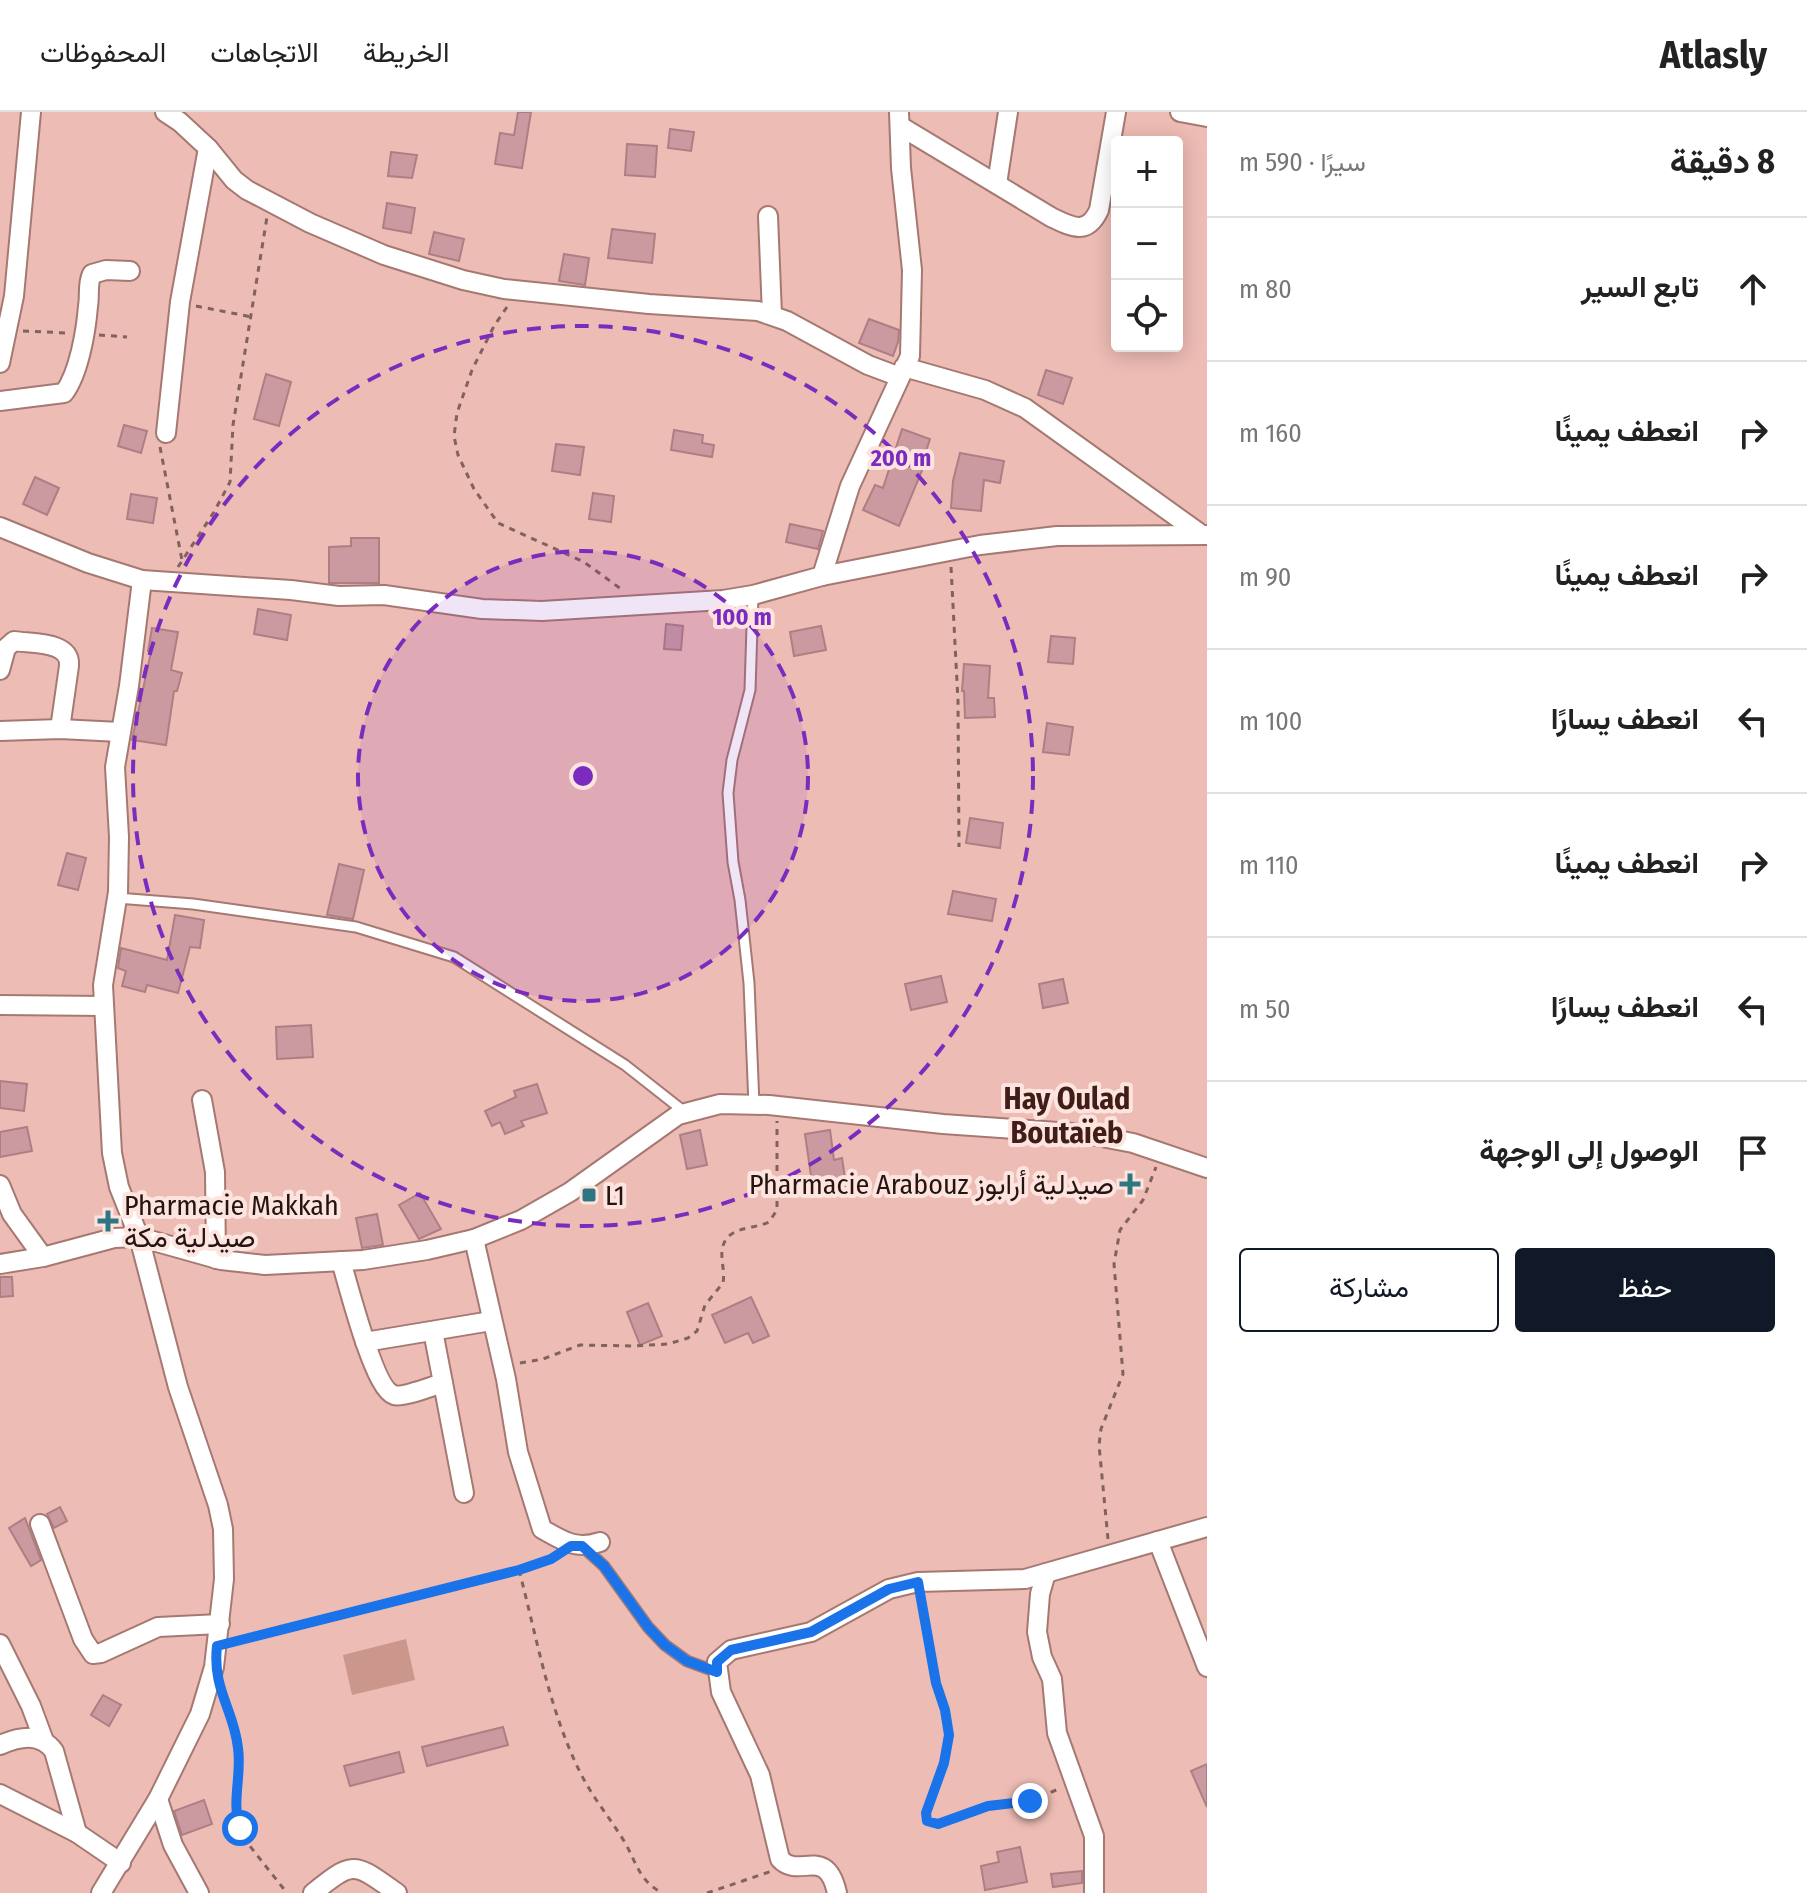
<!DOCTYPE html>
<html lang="ar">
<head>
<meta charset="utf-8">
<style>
  :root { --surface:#fff; --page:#f6f6f6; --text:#222; --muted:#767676; --line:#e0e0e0; --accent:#111827 }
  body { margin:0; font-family:"Fira Sans Condensed",Vazirmatn,sans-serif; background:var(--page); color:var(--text); direction:rtl }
  .controls { position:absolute; right:24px; top:24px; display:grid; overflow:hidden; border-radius:8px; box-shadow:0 4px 20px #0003 }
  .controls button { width:72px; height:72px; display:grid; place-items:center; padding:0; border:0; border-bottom:2px solid var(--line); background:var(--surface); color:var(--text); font:40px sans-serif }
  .stop { position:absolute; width:24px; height:24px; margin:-18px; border:6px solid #1a73e8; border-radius:50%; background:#fff }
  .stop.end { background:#1a73e8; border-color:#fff; box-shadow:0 2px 8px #0008 }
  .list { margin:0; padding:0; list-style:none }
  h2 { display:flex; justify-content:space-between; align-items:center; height:104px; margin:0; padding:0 32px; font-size:34px }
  h2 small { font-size:26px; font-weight:400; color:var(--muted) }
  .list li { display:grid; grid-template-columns:52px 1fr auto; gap:24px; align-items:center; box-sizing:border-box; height:144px; padding:0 32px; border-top:2px solid var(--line) }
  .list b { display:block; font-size:30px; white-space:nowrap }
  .list em { font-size:26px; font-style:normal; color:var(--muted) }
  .actions { display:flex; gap:16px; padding:24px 32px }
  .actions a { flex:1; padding:18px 0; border:2px solid var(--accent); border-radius:8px; text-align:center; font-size:28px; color:var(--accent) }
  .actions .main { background:var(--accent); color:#fff }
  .icon { flex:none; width:44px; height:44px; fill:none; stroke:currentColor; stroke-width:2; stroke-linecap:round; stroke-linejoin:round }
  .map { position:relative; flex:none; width:1207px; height:1781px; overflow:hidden; direction:ltr }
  header { display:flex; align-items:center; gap:48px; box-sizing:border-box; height:112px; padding:0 40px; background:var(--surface); border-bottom:2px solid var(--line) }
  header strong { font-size:38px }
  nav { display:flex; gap:44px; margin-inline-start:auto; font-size:28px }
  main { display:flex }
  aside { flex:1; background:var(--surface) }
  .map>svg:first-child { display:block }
  .green { fill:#cb968c }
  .building { fill:#ca9aa0; stroke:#ad7f85; stroke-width:2 }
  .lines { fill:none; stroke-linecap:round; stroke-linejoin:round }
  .lane-casing { stroke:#a57971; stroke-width:13 }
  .street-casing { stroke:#a57971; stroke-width:22 }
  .path { stroke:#81625c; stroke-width:3; stroke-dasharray:6 6; stroke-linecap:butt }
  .lane { stroke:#fff; stroke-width:9 }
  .street { stroke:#fff; stroke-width:18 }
  .route { stroke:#1a73e8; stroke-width:10 }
  .ring { fill:none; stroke:#7b2cbf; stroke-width:4; stroke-dasharray:14 10 }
  .poi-dot { fill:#2f7682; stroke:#fde4df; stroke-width:3 }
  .labels { text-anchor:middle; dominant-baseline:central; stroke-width:8; stroke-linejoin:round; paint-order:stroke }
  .poi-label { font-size:28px; fill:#251411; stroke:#fde4df; text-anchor:start }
  .neighbourhood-label { font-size:30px; font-weight:bold; fill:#411d18; stroke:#fde4df }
  .centre { fill:#7b2cbf; stroke:#fde4df; stroke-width:4 }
  .ring-label { font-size:24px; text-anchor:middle; font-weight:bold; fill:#7b2cbf; stroke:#fde4df; stroke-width:8; stroke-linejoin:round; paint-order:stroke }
</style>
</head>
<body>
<header>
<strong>Atlasly</strong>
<nav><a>الخريطة</a><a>الاتجاهات</a><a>المحفوظات</a></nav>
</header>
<main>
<aside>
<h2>8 دقيقة<small>سيرًا · 590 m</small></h2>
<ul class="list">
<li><svg class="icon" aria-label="ahead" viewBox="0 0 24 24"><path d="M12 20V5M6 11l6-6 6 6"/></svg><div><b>تابع السير</b></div><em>80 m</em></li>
<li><svg class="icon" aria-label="right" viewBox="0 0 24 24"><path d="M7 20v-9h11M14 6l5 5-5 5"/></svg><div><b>انعطف يمينًا</b></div><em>160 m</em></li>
<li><svg class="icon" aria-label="right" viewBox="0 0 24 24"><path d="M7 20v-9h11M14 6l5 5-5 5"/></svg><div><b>انعطف يمينًا</b></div><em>90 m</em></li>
<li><svg class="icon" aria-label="left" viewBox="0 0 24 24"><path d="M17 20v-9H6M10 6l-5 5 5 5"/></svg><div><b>انعطف يسارًا</b></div><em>100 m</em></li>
<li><svg class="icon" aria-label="right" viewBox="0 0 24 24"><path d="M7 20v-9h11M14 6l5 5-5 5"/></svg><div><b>انعطف يمينًا</b></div><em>110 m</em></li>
<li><svg class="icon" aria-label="left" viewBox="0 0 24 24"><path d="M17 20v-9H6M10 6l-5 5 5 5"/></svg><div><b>انعطف يسارًا</b></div><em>50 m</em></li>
<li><svg class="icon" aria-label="arrive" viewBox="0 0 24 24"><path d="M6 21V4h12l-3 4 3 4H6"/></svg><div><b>الوصول إلى الوجهة</b></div></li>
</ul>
<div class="actions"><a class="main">حفظ</a><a>مشاركة</a></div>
</aside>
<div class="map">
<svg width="1207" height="1781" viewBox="0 0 1207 1781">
  <rect width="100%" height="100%" fill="#edbcb4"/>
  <polygon class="green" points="406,1527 415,1568 352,1583 343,1543"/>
  <g class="building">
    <polygon points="518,0 531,0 522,56 495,52 500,21 514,23"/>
    <polygon points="670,17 694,20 691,39 668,36"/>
    <polygon points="627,32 657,34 655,65 625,63"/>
    <polygon points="391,40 417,43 412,66 388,64"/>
    <polygon points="387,91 415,96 411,121 383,116"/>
    <polygon points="612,117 655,122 652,151 608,146"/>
    <polygon points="434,120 464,127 459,149 429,142"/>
    <polygon points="564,142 589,146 585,173 559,169"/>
    <polygon points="869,207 899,218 898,230 893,244 859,231"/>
    <polygon points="1046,258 1072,266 1063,292 1038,283"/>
    <polygon points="266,262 291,270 279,314 254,307"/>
    <polygon points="124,313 147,319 141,341 118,334"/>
    <polygon points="902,317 930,327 921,354 923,356 899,414 863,398 875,373 883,376"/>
    <polygon points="674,318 703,323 702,331 714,333 712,345 671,338"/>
    <polygon points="556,332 584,335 580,363 552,359"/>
    <polygon points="960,341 1004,349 1000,371 984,368 981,399 951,396 953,369"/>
    <polygon points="35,365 59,376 47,403 23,392"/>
    <polygon points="593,381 614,384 611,410 589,407"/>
    <polygon points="131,382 157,386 153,411 127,407"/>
    <polygon points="790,412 823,419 818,437 786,430"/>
    <polygon points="351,426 379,426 379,471 329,471 329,435 351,434"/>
    <polygon points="258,497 291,503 287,528 254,522"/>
    <polygon points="666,512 683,514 681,538 664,537"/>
    <polygon points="821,514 826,538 794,544 790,520"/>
    <polygon points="152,516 178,520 171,558 182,561 177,579 174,579 166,633 132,628 151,540 148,539"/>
    <polygon points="1051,524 1075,526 1073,552 1048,550"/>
    <polygon points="964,552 990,554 988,586 994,586 995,605 965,606 964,579 962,579"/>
    <polygon points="1047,611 1073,615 1069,643 1043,640"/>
    <polygon points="970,706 1003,711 1000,736 966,731"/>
    <polygon points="67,741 86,746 78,778 58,773"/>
    <polygon points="339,752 364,758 353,807 327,803"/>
    <polygon points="953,779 996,787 992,809 948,802"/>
    <polygon points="175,803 204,808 200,836 190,835 178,881 147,873 145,880 122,874 126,859 118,856 121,836 167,848"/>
    <polygon points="941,864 947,890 911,898 905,872"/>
    <polygon points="1063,867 1068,891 1043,896 1039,872"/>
    <polygon points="311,913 313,945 277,947 276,915"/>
    <polygon points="0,969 27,972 24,999 0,996"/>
    <polygon points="537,972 547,1001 521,1009 524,1014 505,1022 500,1010 492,1014 485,999 516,985 514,979"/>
    <polygon points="27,1015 32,1039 0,1045 0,1020"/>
    <polygon points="700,1018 707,1053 687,1057 680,1023"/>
    <polygon points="830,1018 834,1048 842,1046 847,1080 829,1083 828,1076 813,1078 805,1022"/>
    <polygon points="420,1081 441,1117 419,1127 399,1093"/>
    <polygon points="377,1102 383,1133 362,1136 356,1106"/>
    <polygon points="0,1165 12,1165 13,1184 0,1185"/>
    <polygon points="751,1185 769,1224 753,1231 748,1221 725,1231 712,1203"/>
    <polygon points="648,1191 662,1224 640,1233 627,1200"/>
    <polygon points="60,1395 67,1409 54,1416 47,1402"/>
    <polygon points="25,1406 41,1448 31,1454 9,1416"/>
    <polygon points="103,1583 121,1593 109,1614 91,1603"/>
    <polygon points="503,1615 508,1633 427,1654 422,1635"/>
    <polygon points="399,1640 404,1660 350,1674 344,1654"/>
    <polygon points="1207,1652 1207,1695 1191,1659"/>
    <polygon points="204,1688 212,1712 182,1723 174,1699"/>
    <polygon points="1020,1735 1027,1770 985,1778 981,1754 999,1750 997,1740"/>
    <polygon points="1082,1759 1082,1771 1053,1775 1051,1762"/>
  </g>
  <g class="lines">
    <defs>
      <g id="lane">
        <polyline points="753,483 750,578 732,648 728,681 733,750 740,788 749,871 754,993"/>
        <polyline points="117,786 193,792 356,815 454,845 625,953 686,1001"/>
        <polyline points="582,1434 604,1454 648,1515 665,1533 687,1549 717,1560"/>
      </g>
      <g id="street">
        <polyline points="165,0 180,10 208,36 234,68 247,78 310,111 384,143 463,168 504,177 649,192 758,199 787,209 868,253 900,265"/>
        <polyline points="1180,0 1207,5"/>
        <path d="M 900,14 L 1051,105 C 1072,115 1087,124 1099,98 L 1116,0"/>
        <polyline points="997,72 1008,0"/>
        <polyline points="768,104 772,203"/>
        <polyline points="0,251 14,184 31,0"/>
        <polyline points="904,255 985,278 1025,296 1202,423"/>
        <path d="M 0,289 L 64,281 C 79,261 86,219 88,194 C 90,183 87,172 92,162 L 106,158 L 130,159"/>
        <polyline points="166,321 180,190 208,36"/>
        <polyline points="0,415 88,451 142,468 291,478 339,484 384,483 482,497 542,499 723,488 753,483 822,464 980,433 1057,424 1207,423"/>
        <polyline points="822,464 850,374 910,244 912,158 901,56 899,0"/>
        <path d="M 0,558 L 6,536 L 14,529 C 33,532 71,529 69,554 L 60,617"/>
        <polyline points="0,619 60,617 120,620"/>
        <polyline points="0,893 104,894"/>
        <polyline points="202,988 215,1060 216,1147"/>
        <polyline points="0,1073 12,1102 43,1145"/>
        <path d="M 474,1127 L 506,1267 L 518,1340 L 542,1417 C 563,1429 576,1438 600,1430"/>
        <path d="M 341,1149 C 348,1172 374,1277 394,1283 C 403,1286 432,1274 443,1271 L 433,1219"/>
        <polyline points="0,1152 43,1145 114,1126 139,1125 221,1148 265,1153 363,1148 427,1138 474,1127 521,1108 570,1080 678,1003 720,992 769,993 943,1012 1086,1022 1133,1031 1207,1056"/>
        <polyline points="365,1230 491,1209"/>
        <polyline points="443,1271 464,1381"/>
        <polyline points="40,1412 83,1527 93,1542 101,1541 158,1515 220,1512"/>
        <polyline points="1158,1429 1207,1555"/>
        <polyline points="1046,1461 1040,1482 1037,1520 1042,1545 1052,1567 1057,1621 1094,1724 1094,1781"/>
        <polyline points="0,1532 31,1594 44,1629"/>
        <path d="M 0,1633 C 19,1625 40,1620 54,1639 L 77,1721"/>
        <polyline points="0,1682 77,1721 121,1751"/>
        <polyline points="158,1687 173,1733 199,1781"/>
        <polyline points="101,1781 158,1687 200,1602 214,1555 224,1467 223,1417 218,1393 178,1275 139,1125 119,1075 112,1041 103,873 118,780 119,725 115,655 129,574 142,468"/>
        <path d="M 313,1781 C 355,1747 354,1751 397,1781"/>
        <path d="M 837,1781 C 826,1732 799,1768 780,1747 L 760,1663 L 721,1580 L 717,1550 L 731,1538 L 811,1520 L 889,1477 L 918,1470 L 1025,1467 L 1207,1415"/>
      </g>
    </defs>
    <use href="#lane" class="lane-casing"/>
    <use href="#street" class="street-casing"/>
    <g class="path">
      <polyline points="196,194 252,205"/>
      <polyline points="507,195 494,214 472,258 457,301 454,324 458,343 474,377 498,411 584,450 621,477"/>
      <polyline points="23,219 67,221"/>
      <polyline points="99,223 127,225"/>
      <polyline points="160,335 182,448"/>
      <polyline points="178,455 214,400 230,370 233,313 267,105"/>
      <polyline points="951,455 958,589 959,735"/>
      <path d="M 520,1251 L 543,1247 L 580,1233 L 633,1234 L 668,1232 L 688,1226 L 697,1219 L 705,1193 L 723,1171 C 725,1160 721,1149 722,1138 C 726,1113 753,1118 769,1110 L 777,1098 L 777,1009"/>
      <polyline points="1108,1427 1099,1333 1101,1317 1123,1262 1114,1152 1120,1118 1143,1088 1156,1055"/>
      <path d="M 519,1458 C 537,1526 549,1599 581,1662 C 593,1686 610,1706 624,1729 C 636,1749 639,1770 663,1781"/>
      <polyline points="921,1485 936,1571 945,1598 949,1623 944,1651 926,1701 927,1709 938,1712 988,1694 1030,1689 1061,1676"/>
      <polyline points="233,1530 519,1458 557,1443"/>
      <polyline points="222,1584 238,1635 235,1686 237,1706 249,1733 287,1781"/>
      <polyline points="707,1781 772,1759"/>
    </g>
    <use href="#lane" class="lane"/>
    <use href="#street" class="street"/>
  </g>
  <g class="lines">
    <path class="route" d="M 240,1716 C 231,1689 242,1664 238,1636 C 234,1598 212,1577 217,1534 L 519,1458 L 551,1447 L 571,1434 L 582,1434 L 604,1454 L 648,1515 L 665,1533 L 687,1549 L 717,1560 L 717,1550 L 731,1538 L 811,1520 L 889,1477 L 918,1470 L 936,1571 L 945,1598 L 949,1623 L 944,1651 L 926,1701 L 927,1709 L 938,1712 L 988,1694 L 1030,1689"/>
  </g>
  <circle cx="583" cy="664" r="225" fill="#7b2cbf" fill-opacity=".12"/>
  <g class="ring">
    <circle cx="583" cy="664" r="225"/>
    <circle cx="583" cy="664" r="450"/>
  </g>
  <g class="poi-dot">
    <path d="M1126 1060h8v8h8v8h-8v8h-8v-8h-8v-8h8z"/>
    <rect x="581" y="1075" width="16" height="16" rx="4"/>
    <path d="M104 1097h8v8h8v8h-8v8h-8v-8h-8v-8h8z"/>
  </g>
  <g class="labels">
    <g class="poi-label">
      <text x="1114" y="1072" text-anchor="end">Pharmacie Arabouz صيدلية أرابوز</text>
      <text x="605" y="1083">L1</text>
      <text x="124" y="1093">Pharmacie Makkah<tspan x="124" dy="32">صيدلية مكة</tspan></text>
    </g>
    <g class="neighbourhood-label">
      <text x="1067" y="987">Hay Oulad<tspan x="1067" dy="34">Boutaïeb</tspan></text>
    </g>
  </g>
  <circle cx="583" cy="664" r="12" class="centre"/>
  <g class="ring-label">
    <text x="901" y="354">200 m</text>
    <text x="742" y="513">100 m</text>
  </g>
</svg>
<div class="controls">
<button>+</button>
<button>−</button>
<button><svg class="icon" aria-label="locate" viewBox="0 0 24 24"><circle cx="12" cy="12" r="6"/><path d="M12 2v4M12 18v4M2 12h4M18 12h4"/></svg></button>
</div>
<div class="stop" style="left:240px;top:1716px"></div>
<div class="stop end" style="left:1030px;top:1689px"></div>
</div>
</main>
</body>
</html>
